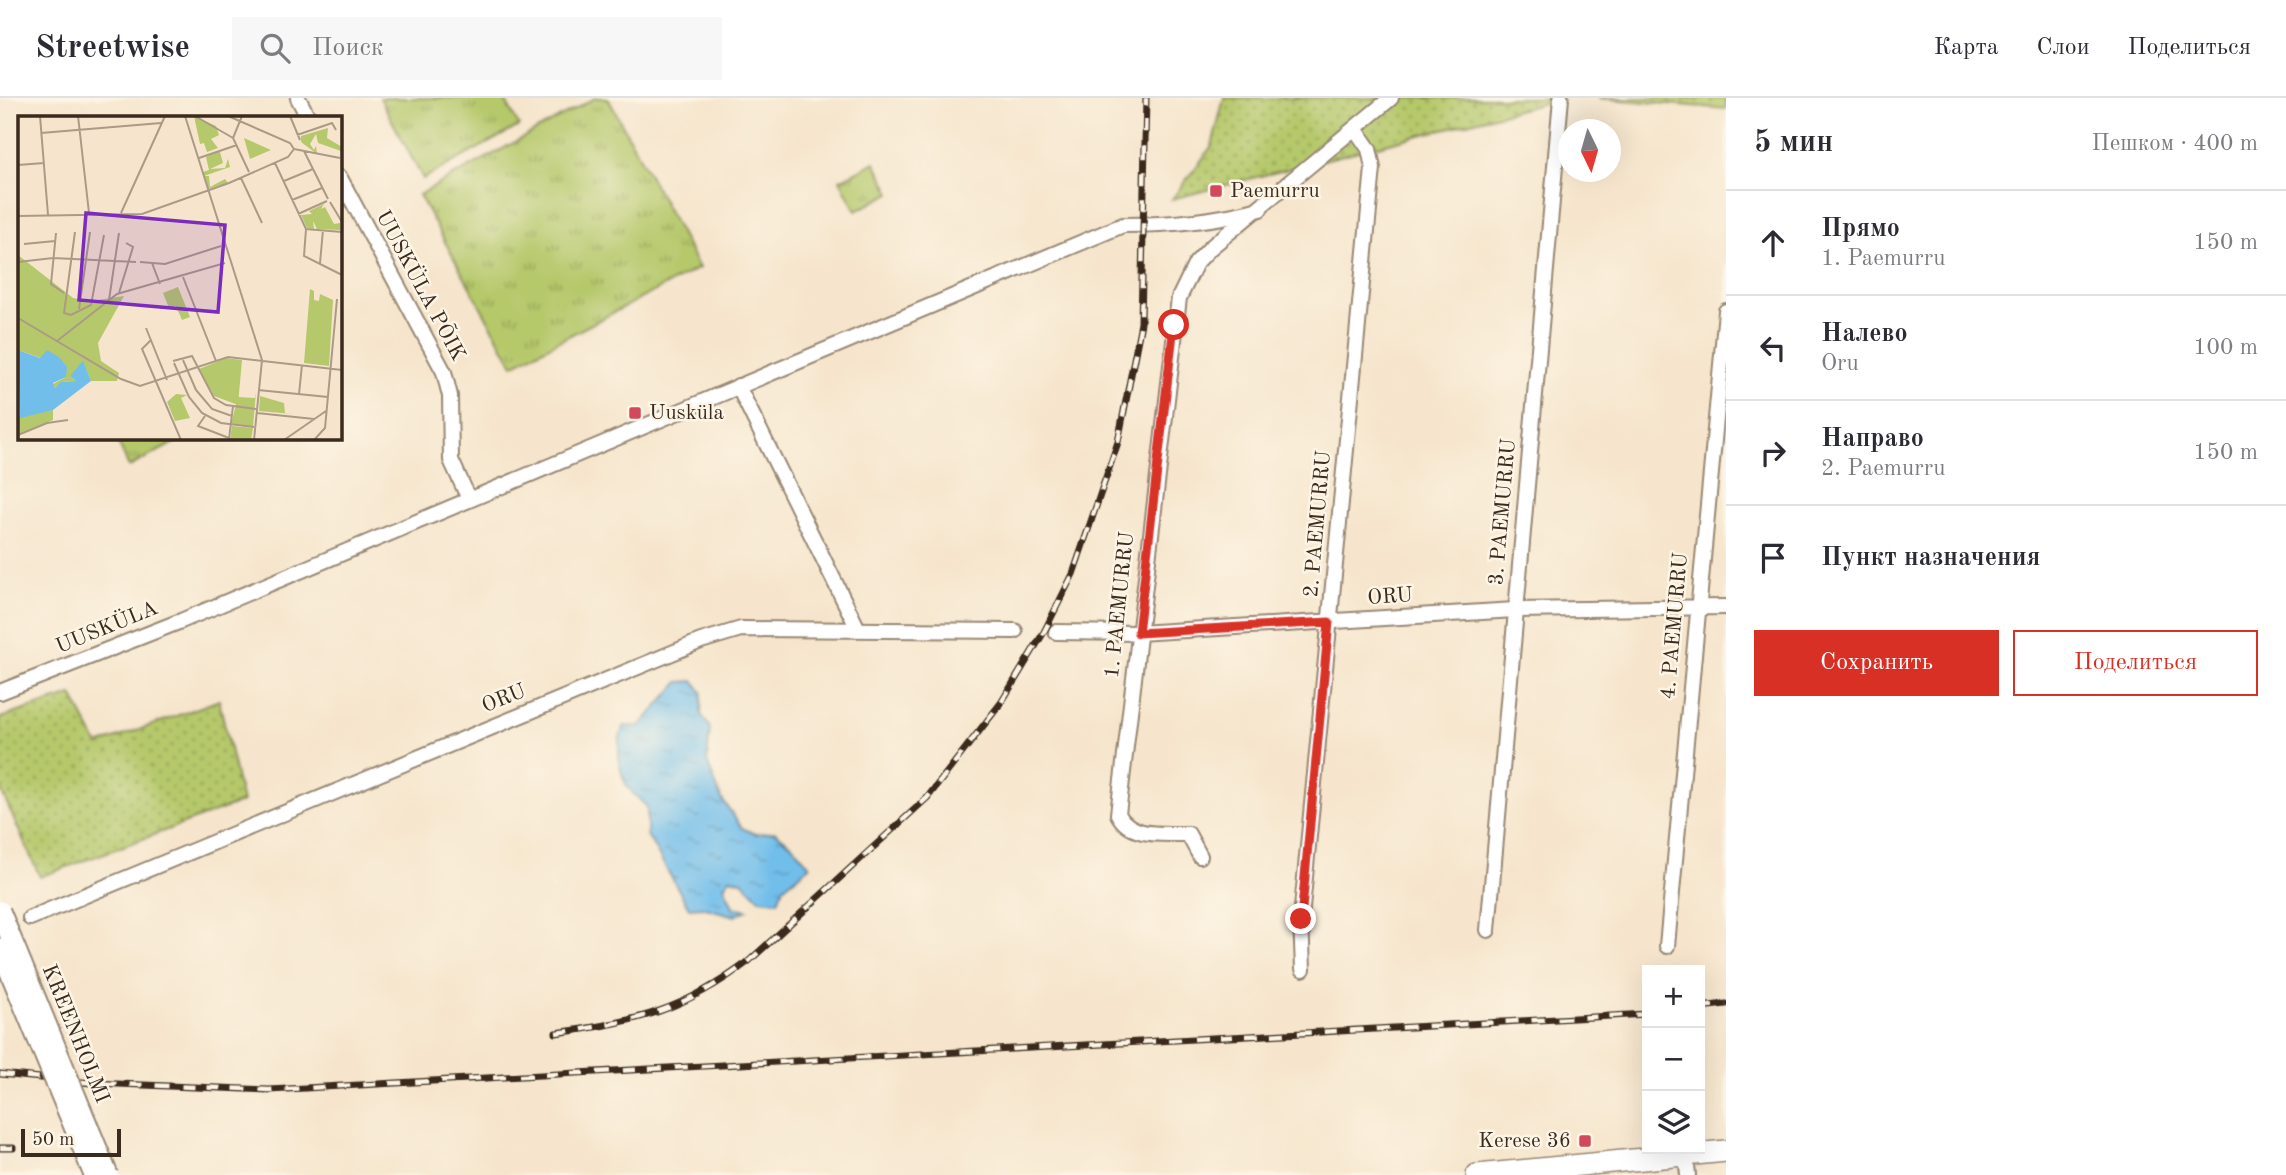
<!DOCTYPE html>
<html lang="ru">
<head>
<meta charset="utf-8">
<style>
  :root { --surface:#fff; --page:#f7f7f7; --text:#2b2b33; --muted:#7c7c81; --line:#e1e1e2; --accent:#d93025 }
  body { margin:0; font-family:"Old Standard TT",serif; background:var(--page); color:var(--text) }
  .controls { position:absolute; right:21px; bottom:21px; display:grid; overflow:hidden; border-radius:0px; box-shadow:0 7px 28px #0002 }
  .controls button { width:63px; height:63px; display:grid; place-items:center; padding:0; border:0; border-bottom:2px solid var(--line); background:var(--surface); color:var(--text); font:35px sans-serif }
  .compass { position:absolute; left:1558px; top:21px; width:63px; height:63px; border-radius:50%; background:var(--surface); box-shadow:0 7px 28px #0002; rotate:175deg }
  .scale { position:absolute; left:21px; bottom:18px; width:100px; box-sizing:border-box; padding-left:7px; border:4px solid #3b2a1e; border-top:0; font-size:19px; line-height:24px; white-space:nowrap; color:#3b2a1e; -webkit-text-stroke:5px #fcf5e5; paint-order:stroke }
  .stop { position:absolute; width:21px; height:21px; margin:-16px; border:5px solid #d93025; border-radius:50%; background:#fff }
  .stop.end { background:#d93025; border-color:#fff; box-shadow:0 2px 7px #0008 }
  .list { margin:0; padding:0; list-style:none }
  h2 { display:flex; justify-content:space-between; align-items:center; height:91px; margin:0; padding:0 28px; font-size:30px }
  h2 small { font-size:23px; font-weight:400; color:var(--muted) }
  .list li { display:grid; grid-template-columns:46px 1fr auto; gap:21px; align-items:center; box-sizing:border-box; height:105px; padding:0 28px; border-top:2px solid var(--line) }
  .list b { display:block; font-size:26px; white-space:nowrap }
  .list p { margin:0; font-size:23px; white-space:nowrap; color:var(--muted) }
  .list em { font-size:23px; font-style:normal; color:var(--muted) }
  .actions { display:flex; gap:14px; padding:21px 28px }
  .actions a { flex:1; padding:16px 0; border:2px solid var(--accent); border-radius:0px; text-align:center; font-size:24px; color:var(--accent) }
  .actions .main { background:var(--accent); color:#fff }
  .icon { flex:none; width:38px; height:38px; fill:none; stroke:currentColor; stroke-width:2; stroke-linecap:round; stroke-linejoin:round }
  .map { position:relative; flex:none; width:1726px; height:1077px; overflow:hidden }
  header { display:flex; align-items:center; gap:42px; box-sizing:border-box; height:98px; padding:0 35px; background:var(--surface); border-bottom:2px solid var(--line) }
  header strong { font-size:33px }
  nav { display:flex; gap:38px; margin-inline-start:auto; font-size:24px }
  .search { width:490px; height:63px; background:var(--page); display:flex; align-items:center; gap:18px; box-sizing:border-box; padding:0 24px; border-radius:0px; color:var(--muted); font-size:26px }
  main { display:flex }
  aside { flex:1; background:var(--surface) }
  .map>svg:first-child { display:block }
  .grass { fill:url(#grass-dots); stroke:#787944; stroke-width:2 }
  .park { fill:url(#park-tufts); stroke:#787944; stroke-width:2 }
  .water { fill:url(#water-ripples); stroke:#567484; stroke-width:2 }
  .lines { fill:none; stroke-linecap:round; stroke-linejoin:round }
  .minor-casing { stroke:#988875; stroke-width:18 }
  .highway-casing { stroke:#988875; stroke-width:24 }
  .minor { stroke:#fff; stroke-width:14 }
  .highway { stroke:#fff; stroke-width:21 }
  .rail-casing { stroke:#3b2a1e; stroke-width:7 }
  .rail { stroke:#fcf5e5; stroke-width:4.5; stroke-dasharray:13; stroke-linecap:butt }
  .major-bridge-casing { stroke:#988875; stroke-width:23; stroke-linecap:butt }
  .major-bridge { stroke:#fff; stroke-width:19 }
  .route { stroke:#d93025; stroke-width:9 }
  .poi-dot { fill:#d1495b; stroke:#fcf5e5; stroke-width:2.5 }
  .labels { text-anchor:middle; dominant-baseline:central; stroke-width:5; stroke-linejoin:round; paint-order:stroke }
  .poi-label { font-size:21px; fill:#3b2a1e; stroke:#fcf5e5; text-anchor:start }
  .street-label { font-size:21px; fill:#3b2a1e; stroke:#fcf5e5 }
  .inset-road { fill:none; stroke:#ab9a86; stroke-width:2 }
  .view { fill:#7b2cbf; fill-opacity:0.15; stroke:#7b2cbf; stroke-width:3.5 }
  .inset-edge { fill:none; stroke:#3b2a1e; stroke-width:3.5 }
</style>
</head>
<body>
<header>
<strong>Streetwise</strong>
<div class="search"><svg class="icon" aria-label="search" viewBox="0 0 24 24"><circle cx="10" cy="10" r="6"/><path d="M15 15l6 6"/></svg>Поиск</div>
<nav><a>Карта</a><a>Слои</a><a>Поделиться</a></nav>
</header>
<main>
<div class="map">
<svg width="1726" height="1077" viewBox="0 0 1726 1077">
  <defs>
    <pattern id="grass-dots" width="8" height="8" patternUnits="userSpaceOnUse" patternTransform="scale(1.75)"><rect width="8" height="8" fill="#b5c86b"/><path d="M2 2h.1M6 6h.1" fill="none" stroke="#94a357" stroke-width="1.8" stroke-linecap="round"/></pattern>
    <pattern id="park-tufts" width="24" height="20" patternUnits="userSpaceOnUse" patternTransform="scale(1.75)"><rect width="24" height="20" fill="#b5c86b"/><path d="M3 7l-1-3M5 7V3M7 7l1-3M15 17l-1-3M17 17v-4M19 17l1-3" fill="none" stroke="#94a357"/></pattern>
    <pattern id="water-ripples" width="26" height="14" patternUnits="userSpaceOnUse" patternTransform="scale(1.75)"><rect width="26" height="14" fill="#71beeb"/><path d="M2 4q2-2 4 0t4 0M15 11q2-2 4 0t4 0" fill="none" stroke="#5e9bbe"/></pattern>
  </defs>
  <rect width="100%" height="100%" fill="#fcf5e5"/>
  <filter id="ink" filterUnits="userSpaceOnUse"><feTurbulence type="fractalNoise" baseFrequency=".0143" numOctaves="2"/><feDisplacementMap in="SourceGraphic" scale="14" xChannelSelector="R" yChannelSelector="G"/><feConvolveMatrix kernelMatrix="1 2 1 2 8 2 1 2 1" color-interpolation-filters="sRGB"/></filter>
  <filter id="wash" filterUnits="userSpaceOnUse"><feTurbulence type="fractalNoise" baseFrequency=".00686" numOctaves="4" result="noise"/><feDisplacementMap in="SourceGraphic" scale="28" xChannelSelector="R" yChannelSelector="G"/><feGaussianBlur stdDeviation="1.57" result="paint"/><feColorMatrix in="noise" values="0 0 0 0 0 0 0 0 0 0 0 0 0 0 0 0 0 1.4 0 .05"/><feComposite in="paint" operator="in"/></filter>
  <g filter="url(#wash)">
    <rect width="100%" height="100%" fill="#f6e5cc"/>
    <g class="grass">
      <polygon points="1224,0 1564,0 1172,101 1212,48"/>
      <polygon points="1598,0 1726,0 1726,11"/>
      <polygon points="72,597 98,647 219,602 242,704 40,779 0,690 0,620"/>
    </g>
    <g class="park">
      <polygon points="380,0 504,0 519,28 423,81"/>
      <polygon points="595,0 608,0 699,170 513,267 419,97"/>
      <polygon points="875,64 891,95 856,113 840,82"/>
      <polygon points="116,340 176,340 178,343 129,369"/>
    </g>
    <path class="water" d="M 694,583 L 702,594 L 701,616 L 710,630 L 707,663 L 721,700 L 742,730 L 755,736 L 775,734 L 792,747 L 810,768 L 783,790 L 778,803 L 760,801 L 742,783 L 730,780 L 724,788 L 733,809 L 747,812 L 735,818 L 702,809 L 689,810 L 647,737 L 647,709 C 641,702 628,693 625,684 C 618,668 616,643 624,628 L 640,628 L 679,584 Z"/>
  </g>
  <g filter="url(#ink)">
    <g class="lines">
      <defs>
        <g id="minor">
          <polyline points="298,0 308,19"/>
          <polyline points="340,80 444,274 450,298 451,362 469,401"/>
          <polyline points="738,288 858,531"/>
          <polyline points="1056,534 1138,535 1515,512 1726,509"/>
          <path d="M 0,594 L 181,523 L 1123,127 C 1170,127 1214,123 1260,111"/>
          <path d="M 1200,758 L 1188,736 C 1163,735 1131,741 1118,716 L 1179,200 L 1196,165 L 1210,150 L 1391,0"/>
          <polyline points="30,820 701,543 741,531 1015,533"/>
          <polyline points="1488,832 1561,0"/>
          <polyline points="1667,848 1726,213"/>
          <polyline points="1303,871 1301,821 1373,70 1369,51 1356,32"/>
          <polyline points="1686,1057 1688,1077"/>
        </g>
        <polyline id="highway" points="1477,1077 1726,1053"/>
      </defs>
      <use href="#minor" class="minor-casing"/>
      <use href="#highway" class="highway-casing"/>
      <use href="#minor" class="minor"/>
      <use href="#highway" class="highway"/>
      <defs>
        <g id="rail">
          <polyline points="1700,909 1726,906"/>
          <path d="M 556,935 C 636,924 683,913 749,863 L 927,700 L 1001,605 L 1044,534 L 1073,476 L 1118,344 L 1141,225 L 1146,0"/>
          <polyline points="0,976 92,985 269,992 1647,916"/>
          <polyline points="0,1050 13,1050"/>
        </g>
      </defs>
      <use href="#rail" class="rail-casing"/>
      <use href="#rail" class="rail"/>
      <defs>
        <g id="major-bridge">
          <polyline points="0,813 108,1077"/>
          <polyline points="0,850 94,1077"/>
        </g>
      </defs>
      <use href="#major-bridge" class="major-bridge-casing"/>
      <use href="#major-bridge" class="major-bridge"/>
    </g>
  </g>
  <g class="lines" filter="url(#ink)">
    <polyline class="route" points="1174,227 1138,535 1329,524 1301,821"/>
  </g>
  <g class="poi-dot">
    <rect x="1209" y="86" width="14" height="14" rx="3.5"/>
    <rect x="628" y="308" width="14" height="14" rx="3.5"/>
    <rect x="1578" y="1036" width="14" height="14" rx="3.5"/>
  </g>
  <g class="labels">
    <g class="poi-label">
      <text x="1230" y="93">Paemurru</text>
      <text x="649" y="315">Uusküla</text>
      <text x="1571" y="1043" text-anchor="end">Kerese 36</text>
    </g>
    <g class="street-label">
      <text transform="translate(420 188) rotate(62)">UUSKÜLA PÕIK</text>
      <text transform="translate(1503 414) rotate(-85)">3. PAEMURRU</text>
      <text transform="translate(1318 426) rotate(-85)">2. PAEMURRU</text>
      <text transform="translate(1390 499) rotate(-4)">ORU</text>
      <text transform="translate(1120 507) rotate(-84)">1. PAEMURRU</text>
      <text transform="translate(1675 528) rotate(-85)">4. PAEMURRU</text>
      <text transform="translate(107 530) rotate(-22)">UUSKÜLA</text>
      <text transform="translate(504 601) rotate(-22)">ORU</text>
      <text transform="translate(75 936) rotate(68)">KREENHOLMI</text>
    </g>
  </g>
  <g transform="translate(18 18)">
    <rect width="324" height="324" fill="#f6e5cc"/>
    <path d="M 310,12 L 309,22 L 324,31 L 323,35 L 300,27 L 298,18 L 292,28 L 296,34 L 298,30 L 299,38 L 283,26 L 283,20 ZM 198,36 L 202,36 L 205,47 L 192,53 L 207,52 L 210,43 L 212,51 L 186,60 L 191,60 L 192,71 L 207,63 L 210,67 L 190,73 L 185,56 L 191,54 L 188,41 ZM 306,88 L 303,93 L 307,91 L 316,108 L 322,107 L 322,114 L 299,113 L 295,105 L 296,113 L 289,112 L 283,99 L 294,98 L 291,95 ZM 0,139 L 55,182 L 73,185 L 106,180 L 80,227 L 83,245 L 101,257 L 99,265 L 73,265 L 67,251 L 52,260 L 58,265 L 44,266 L 37,272 L 35,268 L 48,261 L 41,241 L 23,242 L 0,234 ZM 238,276 L 235,311 L 213,308 L 220,281 L 237,282 ZM 242,280 L 266,287 L 267,297 L 275,298 L 241,295 ZM 35,294 L 35,304 L 0,319 L 0,300 ZM 214,310 L 235,312 L 233,324 L 212,324 Z" fill="#b5c86b"/>
    <path d="M 176,0 L 198,10 L 201,19 L 193,23 L 200,32 L 189,36 L 186,27 L 182,28 ZM 226,22 L 253,34 L 232,43 ZM 160,171 L 172,201 L 164,204 L 158,190 L 151,192 L 145,177 ZM 292,173 L 296,175 L 296,184 L 301,185 L 302,178 L 315,184 L 311,250 L 286,247 ZM 158,278 L 169,279 L 163,282 L 172,302 L 157,305 L 149,286 Z" fill="#b5c86b"/>
    <path d="M 208,242 L 224,244 L 220,289 L 196,280 L 181,253 Z" fill="#b5c86b"/>
    <path d="M 0,234 L 22,242 L 29,234 L 41,241 L 49,251 L 48,261 L 35,267 L 37,272 L 43,266 L 58,265 L 52,260 L 65,245 L 73,265 L 35,294 L 2,302 Z" fill="#71beeb"/>
    <path class="inset-road" d="M 22,0 L 30,99M 60,0 L 71,97M 167,0 L 244,244 L 236,324M 177,0 L 215,22M 210,0 L 272,27 L 276,33M 224,0 L 215,22 L 231,56M 272,0 L 282,24M 23,17 L 143,7M 279,19 L 314,7 L 318,14M 276,33 L 322,42M 286,35 L 310,83M 181,42 L 219,29M 257,47 L 288,113 L 286,140 L 324,159M 0,49 L 26,47M 223,62 L 244,107M 266,65 L 295,53M 274,84 L 304,72M 312,86 L 324,106M 103,97 L 147,0M 280,98 L 309,85M 0,100 L 124,98 L 211,67 L 270,41 L 276,33M 287,113 L 324,116M 57,116 L 46,197 L 53,199 L 73,189M 38,117 L 33,168 L 46,177M 6,128 L 37,125M 0,146 L 35,142 L 118,146M 122,146 L 147,148 L 203,130M 134,147 L 142,168M 302,147 L 305,114M 165,161 L 198,245M 101,177 L 115,131 L 108,127M 91,184 L 101,117M 73,189 L 86,119M 61,193 L 72,116M 0,202 L 103,263 L 122,270 L 210,241 L 324,254M 128,212 L 149,264M 133,224 L 124,233 L 163,324M 39,225 L 99,178 L 207,147M 165,244 L 178,274M 155,245 L 174,240 L 196,282 L 208,289 L 238,293M 156,247 L 171,281 L 184,297 L 203,307 L 236,311M 178,274 L 194,293 L 214,300M 240,274 L 310,281M 281,278 L 284,249M 239,297 L 296,303M 187,300 L 180,310 L 211,322M 0,319 L 29,307 L 50,304M 211,323 L 215,290M 266,324 L 308,295M 296,324 L 307,312 L 319,183"/>
    <path class="view" d="M 68,97 L 207,109 L 200,196 L 61,184 Z"/>
    <rect width="324" height="324" class="inset-edge"/>
  </g>
</svg>
<div class="controls">
<button>+</button>
<button>−</button>
<button><svg class="icon" aria-label="layers" viewBox="0 0 24 24"><path d="M12 4l9 5-9 5-9-5zM3 14l9 5 9-5"/></svg></button>
</div>
<svg class="compass" viewBox="-18 -18 36 36"><path d="M0-13l5 13h-10z" fill="#e53935"/><path d="M0 13l5-13h-10z" fill="#7c7c81"/></svg>
<div class="scale">50 m</div>
<div class="stop" style="left:1174px;top:227px"></div>
<div class="stop end" style="left:1301px;top:821px"></div>
</div>
<aside>
<h2>5 мин<small>Пешком · 400 m</small></h2>
<ul class="list">
<li><svg class="icon" aria-label="ahead" viewBox="0 0 24 24"><path d="M12 20V5M6 11l6-6 6 6"/></svg><div><b>Прямо</b><p>1. Paemurru</p></div><em>150 m</em></li>
<li><svg class="icon" aria-label="left" viewBox="0 0 24 24"><path d="M17 20v-9H6M10 6l-5 5 5 5"/></svg><div><b>Налево</b><p>Oru</p></div><em>100 m</em></li>
<li><svg class="icon" aria-label="right" viewBox="0 0 24 24"><path d="M7 20v-9h11M14 6l5 5-5 5"/></svg><div><b>Направо</b><p>2. Paemurru</p></div><em>150 m</em></li>
<li><svg class="icon" aria-label="arrive" viewBox="0 0 24 24"><path d="M6 21V4h12l-3 4 3 4H6"/></svg><div><b>Пункт назначения</b></div></li>
</ul>
<div class="actions"><a class="main">Сохранить</a><a>Поделиться</a></div>
</aside>
</main>
</body>
</html>
